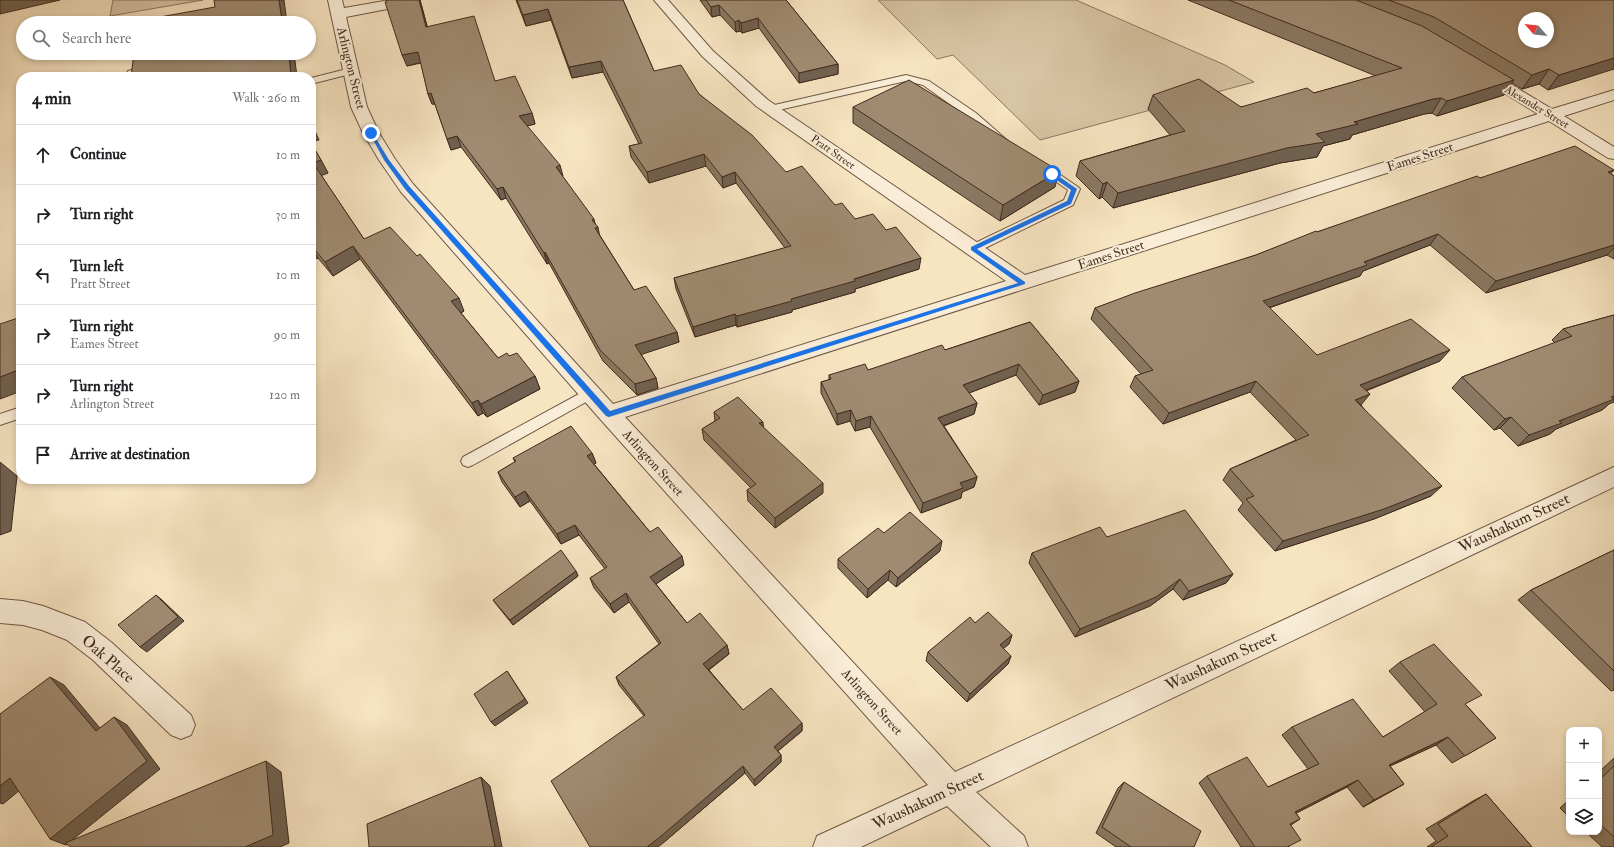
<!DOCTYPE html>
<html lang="en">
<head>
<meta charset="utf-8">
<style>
  :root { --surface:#fff; --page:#f2f2f2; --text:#202124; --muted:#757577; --line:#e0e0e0 }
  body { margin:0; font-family:"IM FELL Double Pica",serif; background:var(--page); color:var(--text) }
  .controls { position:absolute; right:12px; bottom:12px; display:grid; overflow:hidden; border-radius:8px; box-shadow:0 2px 6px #0003 }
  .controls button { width:36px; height:36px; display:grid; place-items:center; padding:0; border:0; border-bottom:1px solid var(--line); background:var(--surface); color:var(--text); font:20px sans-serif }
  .compass { position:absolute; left:1518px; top:12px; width:36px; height:36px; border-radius:50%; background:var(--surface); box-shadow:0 2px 6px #0003; rotate:297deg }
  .stop { position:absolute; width:12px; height:12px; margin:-9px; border:3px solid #1a73e8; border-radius:50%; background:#fff }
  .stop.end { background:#1a73e8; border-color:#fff; box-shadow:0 1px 4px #0008 }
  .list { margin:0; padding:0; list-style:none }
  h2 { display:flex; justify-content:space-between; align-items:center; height:52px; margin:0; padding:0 16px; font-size:17px }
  h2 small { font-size:13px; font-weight:400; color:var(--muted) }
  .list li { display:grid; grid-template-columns:26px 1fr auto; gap:12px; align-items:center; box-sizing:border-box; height:60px; padding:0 16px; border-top:1px solid var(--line) }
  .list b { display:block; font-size:15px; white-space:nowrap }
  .list p { margin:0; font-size:13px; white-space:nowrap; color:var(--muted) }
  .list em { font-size:13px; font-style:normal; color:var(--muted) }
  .icon { flex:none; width:22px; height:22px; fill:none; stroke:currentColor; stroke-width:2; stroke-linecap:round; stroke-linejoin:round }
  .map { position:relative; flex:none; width:1614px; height:847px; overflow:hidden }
  .search { position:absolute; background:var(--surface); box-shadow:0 2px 6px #0003; left:16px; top:16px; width:300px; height:44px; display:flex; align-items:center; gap:10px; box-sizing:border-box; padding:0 14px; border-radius:22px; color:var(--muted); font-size:15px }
  .panel { position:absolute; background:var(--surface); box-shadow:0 2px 6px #0003; left:16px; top:72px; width:300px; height:412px; border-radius:16px }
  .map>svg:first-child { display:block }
  .green { fill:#d8c5a5; stroke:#8d7861 }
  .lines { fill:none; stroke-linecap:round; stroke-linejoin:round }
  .lane-casing { stroke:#6f5946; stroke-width:2 }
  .street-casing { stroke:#6f5946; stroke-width:2 }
  .lane { fill:#faedd7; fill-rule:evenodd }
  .street { fill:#faedd7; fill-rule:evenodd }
  .wall { fill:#8a7862; stroke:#422b1d }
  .shaded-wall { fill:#706150; stroke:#422b1d }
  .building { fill:#a08b72; stroke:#422b1d; fill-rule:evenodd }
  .route { fill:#1a73e8 }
  .labels { text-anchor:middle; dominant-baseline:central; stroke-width:4; stroke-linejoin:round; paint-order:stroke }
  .far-street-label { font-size:11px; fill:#422b1d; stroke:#faedd7 }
  .street-label { font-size:13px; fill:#422b1d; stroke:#faedd7 }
  .near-street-label { font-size:16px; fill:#422b1d; stroke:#faedd7 }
</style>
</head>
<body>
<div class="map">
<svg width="1614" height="847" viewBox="0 0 1614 847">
  <rect width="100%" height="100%" fill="#f7e4c1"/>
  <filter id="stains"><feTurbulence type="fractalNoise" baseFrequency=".005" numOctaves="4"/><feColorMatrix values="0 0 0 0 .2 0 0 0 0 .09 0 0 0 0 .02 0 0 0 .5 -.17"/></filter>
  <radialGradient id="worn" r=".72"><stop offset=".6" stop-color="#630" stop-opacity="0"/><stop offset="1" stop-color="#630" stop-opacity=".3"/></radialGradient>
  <g class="green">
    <polygon points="113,0 203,0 110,16"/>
    <polygon points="878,0 1076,0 1225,65 1254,82 1040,140 953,55 937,59"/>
  </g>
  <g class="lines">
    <defs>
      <g id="lane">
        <polygon points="351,68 354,69 356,71 354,73 311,84 311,78"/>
        <polygon points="131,70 134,71 136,77 126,77 128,71"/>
        <polygon points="906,75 929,81 976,113 1008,141 1003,144 999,143 968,117 923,85 906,81 770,112 765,109 770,106"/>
        <polygon points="1042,164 1046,165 1078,187 1080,189 1073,205 977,252 969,252 967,249 969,246 1064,200 1068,190 1038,169 1037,167 1038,165"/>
        <polygon points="590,388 595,389 597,393 595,397 473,465 468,467 463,465 461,461 463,457"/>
        <polygon points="21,407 21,418 0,425 0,414"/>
      </g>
      <g id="street">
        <polygon points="328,0 342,0 344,8 390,0 420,0 418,3 413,4 346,17 367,107 379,133 395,159 413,184 613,404 1006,281 756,106 703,57 654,0 668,0 713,51 768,100 1025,275 1538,114 1477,76 1474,73 1477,70 1482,68 1487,70 1552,109 1614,90 1614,100 1564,116 1614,147 1614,159 1608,158 1549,121 625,417 955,772 1614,467 1614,487 976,792 1024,836 1028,847 991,847 947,806 861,847 813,847 817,836 928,785 601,420 401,192 379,160 363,133 351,107"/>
        <polygon points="0,599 23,601 43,606 85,622 111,642 191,715 195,725 191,735 181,739 171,735 93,660 67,640 42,630 23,625 0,623"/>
      </g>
    </defs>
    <use href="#lane" class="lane-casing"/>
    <use href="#street" class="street-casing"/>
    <use href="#lane" class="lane"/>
    <use href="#street" class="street"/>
  </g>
  <g class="wall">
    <polygon points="420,0 427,26 495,81 532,113 535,124 527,126 595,223 599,234 634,290 677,332 679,342 641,354 656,378 658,388 637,395 603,361 549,263 547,264 506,198 501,200 461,147 451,150 435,104 432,104 428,94 421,63 407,66 387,2"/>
    <polygon points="516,0 623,0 654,71 699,94 786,172 855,219 886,230 919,269 855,289 855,292 792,310 792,312 737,327 736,325 695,337 676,289 674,278 785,248 736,183 723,188 706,166 649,183 631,157 629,146 639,144 603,72 572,78 551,20 526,26"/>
    <polygon points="700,0 786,0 838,64 838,74 799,83 759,28 742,33 740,31 736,32 720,15 712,17"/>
    <polygon points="1188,0 1614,0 1548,90 1539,84 1522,89 1512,83 1504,95 1437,116 1432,113 1424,114 1352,135 1350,139 1323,146 1317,157 1280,163 1113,208 1102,197 1099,199 1076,176 1080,161 1170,135 1148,109 1153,95 1241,107 1314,93 1376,76"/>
    <polygon points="853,107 1055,187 1000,221 853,123"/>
    <polygon points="311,143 321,160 328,173 321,175 364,239 464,311 461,313 498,358 509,356 535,376 540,389 487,417 483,413 478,416 360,259 333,276 318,258 311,260"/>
    <polygon points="1611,174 1614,176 1614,259 1607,255 1486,293 1430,245 1363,271 1360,276 1269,308 1317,355 1440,361 1366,391 1361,405 1431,496 1374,519 1275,551 1238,510 1243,503 1223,480 1230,469 1296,440 1250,392 1163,424 1130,387 1135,376 1141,374 1091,319 1095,308 1256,255 1317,232 1480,178"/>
    <polygon points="1614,315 1609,404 1602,410 1556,429 1550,434 1518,446 1500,428 1494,430 1452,388 1462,377 1555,343 1552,340 1563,329"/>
    <polygon points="1030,322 1079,381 1075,392 1039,405 1016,375 969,393 977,403 974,414 944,426 977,477 974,487 962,492 961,498 921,513 870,427 855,431 850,421 837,425 821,393 821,382 829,380 829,375 868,370 945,350"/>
    <polygon points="714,412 764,428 823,493 775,528 748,501 747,490 751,488 704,440 702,429 715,421"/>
    <polygon points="592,453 596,463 594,464 650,532 684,565 656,584 687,623 727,645 729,654 709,670 743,710 802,723 802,731 778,751 781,755 781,762 755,786 745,773 663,843 644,716 619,685 616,677 659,644 629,602 614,613 594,588 590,578 605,569 579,535 561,544 530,501 520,507 502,482 498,472 515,462 513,458"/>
    <polygon points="884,533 940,551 896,587 888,580 867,598 838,568 838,559"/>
    <polygon points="1107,537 1233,574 1226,583 1183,600 1173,589 1150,606 1075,637 1029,563 1032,553"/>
    <polygon points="1614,550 1614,690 1611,691 1518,600 1531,590"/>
    <polygon points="576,571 578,576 513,625 496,604 493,600"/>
    <polygon points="975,623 1012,635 1009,644 1003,648 1011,656 1008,664 967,702 926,661 928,652"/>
    <polygon points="1400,662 1466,705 1496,738 1452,763 1436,745 1390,766 1404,784 1363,807 1347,787 1296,813 1300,819 1291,825 1289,847 1241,847 1199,783 1207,776 1268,787 1308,769 1282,735 1292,727 1383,737 1425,712 1389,671"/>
    <polygon points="1614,758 1614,847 1602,847 1586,832 1599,832 1599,772"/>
    <polygon points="1124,782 1194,847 1116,847 1096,833 1118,788"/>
    <polygon points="1486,794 1532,847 1427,847 1436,841 1426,829 1473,801"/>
    <polygon points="1569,800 1569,817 1560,808"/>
  </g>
  <g class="shaded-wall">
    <polygon points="0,0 60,0 0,14"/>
    <polygon points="279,0 284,0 287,23 282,21"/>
    <polygon points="419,0 420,0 430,37 426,27"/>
    <polygon points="719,5 720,15 712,17 711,7"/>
    <polygon points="548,9 551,20 526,26 523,15"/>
    <polygon points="758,18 759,28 742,33 741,23"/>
    <polygon points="739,20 740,31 736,32 735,22"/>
    <polygon points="418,52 422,62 407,66 402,55"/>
    <polygon points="289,53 294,53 297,77 291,77"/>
    <polygon points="1614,58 1614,69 1548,90 1559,75"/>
    <polygon points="601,61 603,72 572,78 569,67"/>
    <polygon points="838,64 838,74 799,83 799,73"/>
    <polygon points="1549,69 1539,84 1522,89 1532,75"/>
    <polygon points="1514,80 1504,95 1437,116 1447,101"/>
    <polygon points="431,93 435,104 432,104 428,94"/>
    <polygon points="1441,98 1432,113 1424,114 1352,135 1350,139 1323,146 1317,157 1280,163 1113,208 1118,193 1316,134 1354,122 1433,99"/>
    <polygon points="532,113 535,124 522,127 519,116"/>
    <polygon points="311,122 319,140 311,142"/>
    <polygon points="457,136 461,147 451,150 447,139"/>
    <polygon points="704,154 706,166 649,183 647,172"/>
    <polygon points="321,160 328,173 320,176 313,163"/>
    <polygon points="560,165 563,176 556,167"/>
    <polygon points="1614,170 1604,182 1608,172"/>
    <polygon points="1059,171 1055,187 1000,221 1003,205"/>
    <polygon points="735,172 736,183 723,188 722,177"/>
    <polygon points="1107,182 1102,197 1099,199 1103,184"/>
    <polygon points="503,187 506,198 501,200 497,189"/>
    <polygon points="594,219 596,228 598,227 600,238 598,239 592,220"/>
    <polygon points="1438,234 1430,245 1363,271 1360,276 1256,312 1263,301"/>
    <polygon points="1614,245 1614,248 1607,255 1486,293 1496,281"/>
    <polygon points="311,246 318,258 311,260"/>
    <polygon points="353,246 360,259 333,276 325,262"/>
    <polygon points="545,252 549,263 547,264 544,253"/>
    <polygon points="921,258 919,269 855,289 855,292 792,310 792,312 737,327 737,316"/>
    <polygon points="459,298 464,311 457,315 451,301"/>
    <polygon points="735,314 736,325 695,337 693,327"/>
    <polygon points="677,332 679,342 637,356 635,345"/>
    <polygon points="1450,350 1440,361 1351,396 1360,385"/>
    <polygon points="1019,364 1016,375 961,396 963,385"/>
    <polygon points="21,369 21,391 0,399 0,377"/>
    <polygon points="535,376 540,389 487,417 481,404"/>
    <polygon points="656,378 658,388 637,395 635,384"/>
    <polygon points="1079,381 1075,392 1039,405 1043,395"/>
    <polygon points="1256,381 1250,392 1163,424 1169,413"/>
    <polygon points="1370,394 1361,405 1355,400"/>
    <polygon points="1614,396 1614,402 1609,404 1602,410 1556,429 1550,434 1518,446 1529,435"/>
    <polygon points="478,400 483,413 478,416 472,403"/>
    <polygon points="977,403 974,414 936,428 938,418"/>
    <polygon points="851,410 850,421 837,425 837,414"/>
    <polygon points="871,416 870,427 855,431 856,421"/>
    <polygon points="1511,417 1500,428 1494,430 1505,419"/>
    <polygon points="763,422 764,432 759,423"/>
    <polygon points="592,453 596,463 590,466 587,456"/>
    <polygon points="0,462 17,476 11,531 0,535"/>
    <polygon points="977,477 974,487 962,492 961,498 921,513 923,503 960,483"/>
    <polygon points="823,483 823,493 775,528 775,518"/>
    <polygon points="1442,486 1431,496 1374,519 1275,551 1283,541"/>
    <polygon points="525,491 530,501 520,507 515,497"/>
    <polygon points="575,525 579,535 561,544 557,534"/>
    <polygon points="942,541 940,551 896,587 898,578"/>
    <polygon points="682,556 684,565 653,586 650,577"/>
    <polygon points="890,570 888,580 867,598 868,589"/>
    <polygon points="576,571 578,576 513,625 510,620"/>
    <polygon points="1233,574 1226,583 1183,600 1189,591"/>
    <polygon points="1180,579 1173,589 1150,606 1075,637 1080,629"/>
    <polygon points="626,593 629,602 614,613 610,604"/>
    <polygon points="156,595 162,600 184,621 147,652 140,647"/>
    <polygon points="1012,635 1009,644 997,654 1000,645"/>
    <polygon points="727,645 729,654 705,672 703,664"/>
    <polygon points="1011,656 1008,664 967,702 970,694"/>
    <polygon points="507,671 528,703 495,726 491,722"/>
    <polygon points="50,677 64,685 109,739 96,731"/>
    <polygon points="114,717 127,725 160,769 66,845 50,839"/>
    <polygon points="802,723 802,731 774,754 774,747"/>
    <polygon points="1448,737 1436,745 1377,772 1389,765"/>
    <polygon points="781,755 781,762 755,786 754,780"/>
    <polygon points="266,761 281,772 289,843 280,847 245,847"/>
    <polygon points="743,766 745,773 663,843 658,847 647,847"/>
    <polygon points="481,777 490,786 502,847 495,847"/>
    <polygon points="10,778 26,785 3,804 0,803 0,786"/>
    <polygon points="1358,780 1347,787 1285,819 1295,812"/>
    <polygon points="1404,784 1392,791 1363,807 1374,800"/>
  </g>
  <g class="building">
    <polygon points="214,0 279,0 282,21 287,20 287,23 138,23 138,21 215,7"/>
    <polygon points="386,0 419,0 426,27 474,16 495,81 515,76 532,113 519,116 560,165 556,167 594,219 592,220 598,227 595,228 634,290 646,286 677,332 635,345 656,378 635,384 600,350 545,252 544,253 503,187 497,189 457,136 447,139 431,93 428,94 418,52 402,55 385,2 387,2"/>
    <polygon points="517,0 623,0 654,71 681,65 699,94 752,135 786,172 802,166 835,205 842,203 855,219 873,214 886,230 896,227 921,258 854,279 855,281 791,299 792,301 737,316 735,314 693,327 674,278 791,246 735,172 722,177 704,154 647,172 629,146 642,143 601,61 569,67 548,9 523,15"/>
    <polygon points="706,0 786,0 838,64 799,73 758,18 741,23 739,20 735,22 719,5 711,7"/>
    <polygon points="1229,0 1356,0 1422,26 1514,80 1447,101 1441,98 1433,99 1354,122 1358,124 1316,134 1325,142 1287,148 1118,193 1107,182 1103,184 1080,161 1185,131 1153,95 1199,79 1241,107 1307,88 1314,93 1402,68"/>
    <path d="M 1389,0 L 1614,0 L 1614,58 L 1559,75 L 1549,69 L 1532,75 L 1434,17 ZM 1524,18 L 1548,18 L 1548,42 L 1524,42 Z"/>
    <polygon points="134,53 289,53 291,77 131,77"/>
    <polygon points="909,80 1059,171 1003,205 853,107"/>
    <polygon points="311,143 321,160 313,163 364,239 390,227 417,256 420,254 459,298 451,301 498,358 507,353 509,356 517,353 535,376 481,404 478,400 472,403 353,246 325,262 311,245"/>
    <polygon points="1575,146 1614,170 1608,172 1614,176 1614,245 1496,281 1438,234 1364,262 1367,265 1263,301 1317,355 1411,319 1450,350 1360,385 1370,394 1355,400 1442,486 1384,509 1283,541 1246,499 1254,496 1230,469 1309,435 1256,381 1169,413 1135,376 1153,370 1095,308 1135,293 1256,255 1316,231 1317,232 1477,176 1480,178"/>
    <polygon points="1614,315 1614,396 1611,397 1614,399 1559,421 1562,423 1529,435 1511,417 1505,419 1462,377 1572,336 1563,329"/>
    <polygon points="21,317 21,369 0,377 0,324"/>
    <polygon points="1030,322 1079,381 1043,395 1019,364 963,385 977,403 938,418 977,477 960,483 963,488 923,503 871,416 856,421 851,410 837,414 821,382 831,379 829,375 865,364 868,370 942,345 945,350"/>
    <polygon points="738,397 763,422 759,423 823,483 775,518 747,490 756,484 702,429 720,418 714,412"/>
    <polygon points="571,426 592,453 587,456 650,532 658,527 682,556 650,577 687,623 700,613 727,645 703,664 743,710 771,688 802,723 774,747 781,755 754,780 743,766 660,837 647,847 590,847 551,781 645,715 616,677 661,643 626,593 610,604 590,578 607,567 575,525 557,534 525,491 515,497 498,472 516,461 513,458"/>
    <polygon points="1185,510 1233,574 1189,591 1180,579 1156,597 1080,629 1032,553 1100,527 1107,537"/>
    <polygon points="910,512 942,541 898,578 890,570 868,589 838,559 878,528 884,533"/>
    <polygon points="561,550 576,571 510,620 493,600"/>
    <polygon points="1614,550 1614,671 1531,590"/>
    <polygon points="156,595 178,617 140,647 118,625"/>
    <polygon points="988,612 1012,635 1000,645 1011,656 970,694 928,652 970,617 975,623"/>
    <polygon points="1434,644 1482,695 1465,704 1496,738 1465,756 1448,737 1389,765 1404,784 1374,800 1358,780 1295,812 1300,819 1290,824 1301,840 1287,847 1255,847 1207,776 1247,757 1268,787 1319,764 1292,727 1353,699 1383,737 1437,704 1400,662"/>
    <polygon points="507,671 525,699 491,722 474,694"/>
    <polygon points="50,677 96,731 114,717 147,761 50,839 10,778 0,786 0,714"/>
    <polygon points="266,761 273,835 245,847 71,847 65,843"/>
    <polygon points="1614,766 1614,837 1599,823 1599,780"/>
    <polygon points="481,777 495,847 369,847 367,824"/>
    <polygon points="1124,782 1201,831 1194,847 1131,847 1102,827"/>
    <polygon points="1486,794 1532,847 1431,847 1448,836 1438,824"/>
  </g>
  <polygon class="route" points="369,132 372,132 389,160 409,186 610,411 1018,283 971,250 971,247 1067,201 1071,190 1051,176 1051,173 1054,173 1077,189 1071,204 977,249 1025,282 1025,284 609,417 606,416 405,189 384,160"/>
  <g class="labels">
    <g class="far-street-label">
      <text transform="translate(1537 107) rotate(31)">Alexander Street</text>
      <text transform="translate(833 152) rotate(35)">Pratt Street</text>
    </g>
    <g class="street-label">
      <text transform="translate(351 68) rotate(76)">Arlington Street</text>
      <text transform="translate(1420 157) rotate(-18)">Eames Street</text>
      <text transform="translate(1111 255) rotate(-18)">Eames Street</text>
      <text transform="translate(653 463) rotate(48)">Arlington Street</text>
      <text transform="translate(872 702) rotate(48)">Arlington Street</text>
    </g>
    <g class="near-street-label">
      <text transform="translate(1514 523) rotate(-25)">Waushakum Street</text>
      <text transform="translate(108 659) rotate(41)">Oak Place</text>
      <text transform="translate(1221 661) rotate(-25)">Waushakum Street</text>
      <text transform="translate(928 800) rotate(-25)">Waushakum Street</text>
    </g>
  </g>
  <rect width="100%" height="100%" filter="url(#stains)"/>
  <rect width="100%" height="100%" fill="url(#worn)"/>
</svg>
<div class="controls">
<button>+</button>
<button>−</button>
<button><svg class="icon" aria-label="layers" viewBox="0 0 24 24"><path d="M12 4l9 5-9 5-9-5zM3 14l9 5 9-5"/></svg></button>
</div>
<svg class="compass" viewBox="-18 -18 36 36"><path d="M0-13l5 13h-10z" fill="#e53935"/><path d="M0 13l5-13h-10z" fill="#757577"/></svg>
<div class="stop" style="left:1052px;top:174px"></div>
<div class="stop end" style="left:371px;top:133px"></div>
<div class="search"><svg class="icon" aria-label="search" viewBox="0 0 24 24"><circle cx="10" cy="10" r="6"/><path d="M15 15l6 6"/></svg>Search here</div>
<section class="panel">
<h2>4 min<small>Walk · 260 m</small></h2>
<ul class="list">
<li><svg class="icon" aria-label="ahead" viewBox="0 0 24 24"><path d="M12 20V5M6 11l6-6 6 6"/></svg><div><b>Continue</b></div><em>10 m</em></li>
<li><svg class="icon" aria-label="right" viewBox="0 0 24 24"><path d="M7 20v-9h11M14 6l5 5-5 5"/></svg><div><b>Turn right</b></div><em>30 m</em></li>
<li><svg class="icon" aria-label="left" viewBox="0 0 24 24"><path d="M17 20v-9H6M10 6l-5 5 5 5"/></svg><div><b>Turn left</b><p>Pratt Street</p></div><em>10 m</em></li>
<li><svg class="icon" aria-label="right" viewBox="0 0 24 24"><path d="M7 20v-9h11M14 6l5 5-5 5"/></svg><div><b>Turn right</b><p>Eames Street</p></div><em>90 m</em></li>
<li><svg class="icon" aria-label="right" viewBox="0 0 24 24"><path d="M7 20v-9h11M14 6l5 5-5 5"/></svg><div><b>Turn right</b><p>Arlington Street</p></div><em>120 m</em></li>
<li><svg class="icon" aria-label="arrive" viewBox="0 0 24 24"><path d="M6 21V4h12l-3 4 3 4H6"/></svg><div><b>Arrive at destination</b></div></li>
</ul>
</section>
</div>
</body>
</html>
